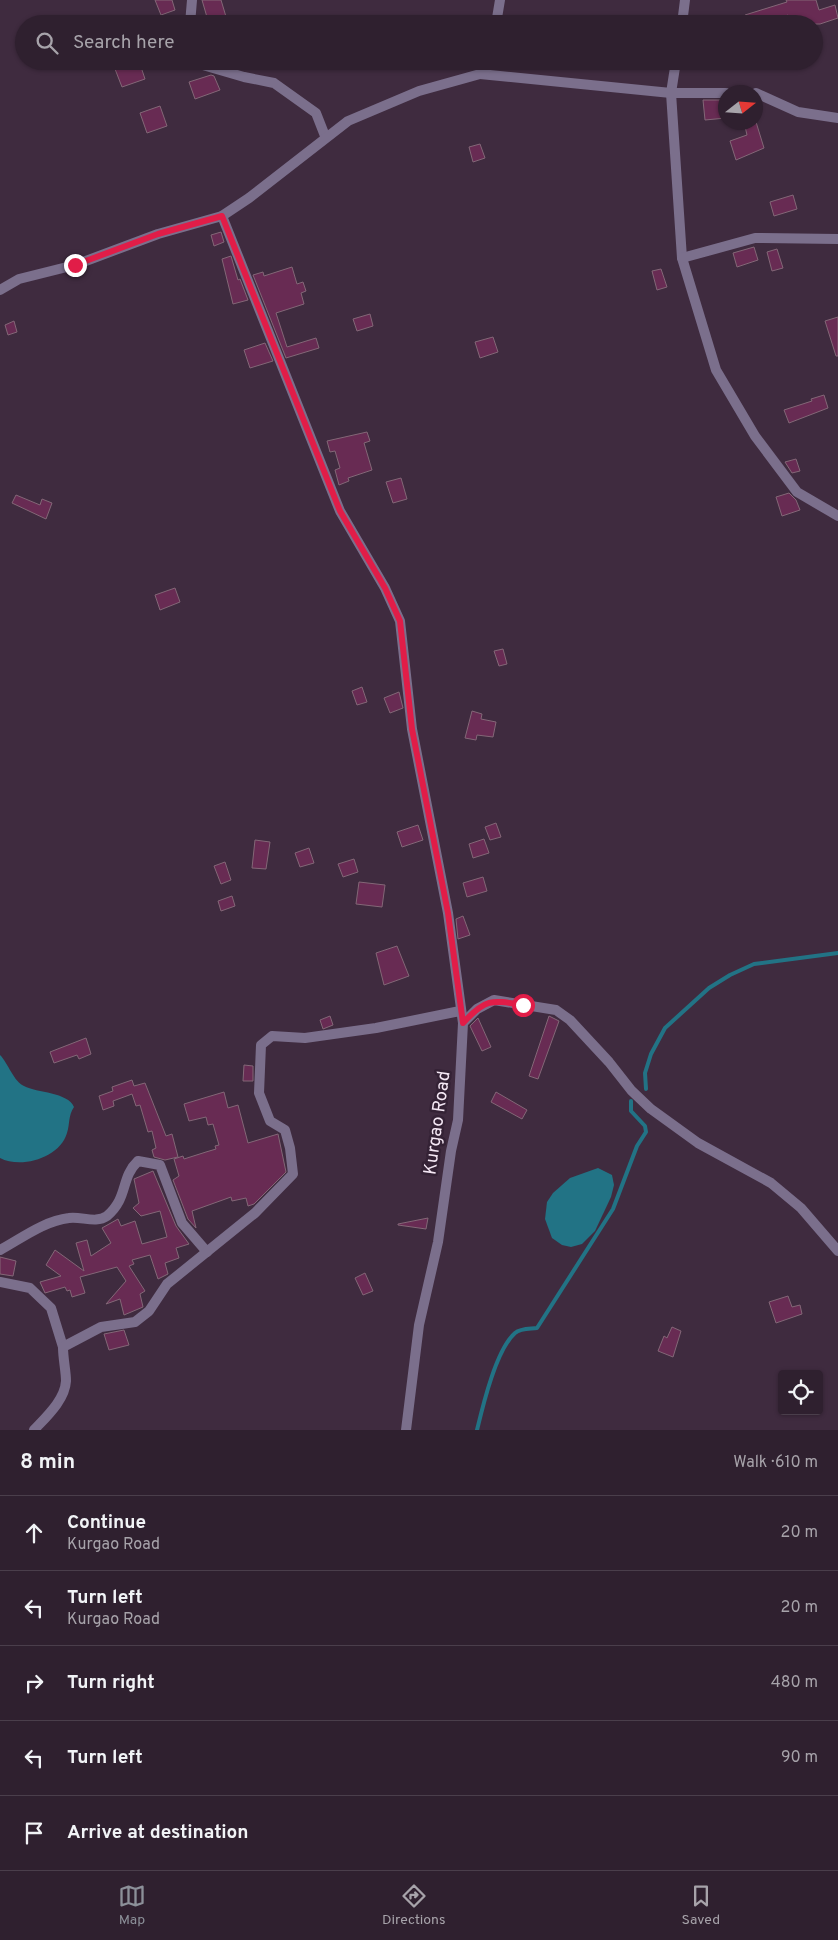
<!DOCTYPE html>
<html lang="en">
<head>
<meta charset="utf-8">
<style>
  :root { --surface:#2f202f; --page:#3b2d3b; --text:#f1f3f6; --muted:#a7a3aa; --line:#4a3e4b; --accent:#8c9099 }
  body { margin:0; font-family:Overpass,sans-serif; background:var(--page); color:var(--text) }
  .controls { position:absolute; right:15px; bottom:15px; display:grid; overflow:hidden; border-radius:5px; box-shadow:0 1px 4px #0004 }
  .controls button { width:45px; height:45px; display:grid; place-items:center; padding:0; border:0; border-bottom:1px solid var(--line); background:var(--surface); color:var(--text); font:25px sans-serif }
  .compass { position:absolute; left:718px; top:85px; width:45px; height:45px; border-radius:50%; background:var(--surface); box-shadow:0 1px 4px #0004; rotate:73deg }
  .stop { position:absolute; width:15px; height:15px; margin:-11px; border:4px solid #e11d48; border-radius:50%; background:#fff }
  .stop.end { background:#e11d48; border-color:#fff; box-shadow:0 1px 5px #0008 }
  .list { margin:0; padding:0; list-style:none }
  h2 { display:flex; justify-content:space-between; align-items:center; height:65px; margin:0; padding:0 20px; font-size:21px }
  h2 small { font-size:16px; font-weight:400; color:var(--muted) }
  .list li { display:grid; grid-template-columns:32px 1fr auto; gap:15px; align-items:center; box-sizing:border-box; height:75px; padding:0 20px; border-top:1px solid var(--line) }
  .list b { display:block; font-size:19px; white-space:nowrap }
  .list p { margin:0; font-size:16px; white-space:nowrap; color:var(--muted) }
  .list em { font-size:16px; font-style:normal; color:var(--muted) }
  .icon { flex:none; width:28px; height:28px; fill:none; stroke:currentColor; stroke-width:2; stroke-linecap:round; stroke-linejoin:round }
  .map { position:relative; flex:none; width:838px; height:1430px; overflow:hidden }
  .search { position:absolute; background:var(--surface); box-shadow:0 1px 4px #0004; left:15px; right:15px; top:15px; height:55px; display:flex; align-items:center; gap:12px; box-sizing:border-box; padding:0 18px; border-radius:28px; color:var(--muted); font-size:19px }
  .sheet { height:440px; background:var(--surface) }
  nav { display:flex; justify-content:space-around; align-items:center; box-sizing:border-box; height:70px; border-top:1px solid var(--line); background:var(--surface); font-size:14px; color:var(--muted) }
  nav a { display:grid; justify-items:center; gap:2px }
  nav .on { color:var(--accent) }
  .map>svg:first-child { display:block }
  .water { fill:#227385 }
  .lines { fill:none; stroke-linecap:round; stroke-linejoin:round }
  .stream { stroke:#227385; stroke-width:4 }
  .building { fill:#682b53; stroke:#836777 }
  .minor { stroke:#7b6f8c; stroke-width:10 }
  .tertiary { stroke:#7b6f8c; stroke-width:10 }
  .route { stroke:#e11d48; stroke-width:6 }
  .labels { text-anchor:middle; dominant-baseline:central; stroke-width:5; stroke-linejoin:round; paint-order:stroke }
  .street-label { font-size:18px; fill:#f5e8f5; stroke:#342235 }
</style>
</head>
<body>
<div class="map">
<svg width="838" height="1430" viewBox="0 0 838 1430">
  <rect width="100%" height="100%" fill="#3f2b3f"/>
  <g class="water">
    <path d="M 0,1055 C 8,1063 14,1082 24,1086 C 37,1093 68,1092 74,1107 C 68,1116 70,1124 67,1133 C 60,1158 21,1169 0,1158 Z"/>
    <polygon points="598,1168 612,1175 614,1185 611,1197 595,1231 582,1244 571,1247 562,1245 552,1238 545,1219 547,1202 553,1193 570,1178"/>
  </g>
  <g class="lines">
    <g class="stream">
      <polyline points="646,1089 645,1073 651,1054 665,1028 709,988 730,975 754,964 838,953"/>
      <path d="M 477,1430 C 483,1405 496,1350 515,1333 C 521,1328 530,1329 537,1328 L 613,1209 L 637,1146 L 646,1132 L 645,1126 L 631,1111 L 631,1101"/>
    </g>
  </g>
  <g class="building">
    <polygon points="155,0 172,0 175,10 161,15"/>
    <polygon points="202,0 221,0 227,20 209,24"/>
    <polygon points="786,0 816,0 819,10 835,5 838,18 820,24 791,24 788,15 763,24 748,24 745,15 787,2"/>
    <polygon points="139,61 145,79 122,87 115,69"/>
    <polygon points="211,75 214,76 220,90 195,99 189,82"/>
    <polygon points="703,100 726,100 726,118 705,120"/>
    <polygon points="160,106 167,126 147,133 140,113"/>
    <polygon points="744,122 756,122 764,148 736,160 730,141 747,135"/>
    <polygon points="480,144 485,158 473,162 469,147"/>
    <polygon points="793,195 797,209 774,216 770,202"/>
    <polygon points="221,232 224,242 214,246 211,235"/>
    <polygon points="754,247 758,260 737,267 733,253"/>
    <polygon points="777,249 783,268 772,271 767,252"/>
    <polygon points="231,256 238,280 240,279 248,300 233,304 222,259"/>
    <polygon points="292,267 297,284 303,282 306,291 301,293 304,304 276,313 287,347 316,338 319,348 286,358 253,275 263,272 264,276"/>
    <polygon points="661,269 667,287 657,290 652,271"/>
    <polygon points="370,314 373,326 357,331 353,319"/>
    <polygon points="838,317 838,356 836,356 825,321"/>
    <polygon points="14,321 17,332 8,335 5,325"/>
    <polygon points="493,337 498,352 480,358 475,342"/>
    <polygon points="265,343 273,361 250,368 244,350"/>
    <polygon points="824,395 828,408 789,423 784,410 812,401 811,399"/>
    <polygon points="367,432 370,441 364,443 372,470 348,478 349,481 339,485 335,470 340,468 335,451 330,452 327,441"/>
    <polygon points="796,459 800,471 792,473 785,462"/>
    <polygon points="401,478 407,499 393,503 386,482"/>
    <polygon points="789,493 796,500 800,510 782,516 776,497"/>
    <polygon points="16,495 40,505 42,499 52,503 46,519 12,503"/>
    <polygon points="175,588 180,602 160,610 155,595"/>
    <polygon points="503,649 507,664 499,666 494,651"/>
    <polygon points="362,687 367,702 357,705 352,691"/>
    <polygon points="399,692 403,708 390,713 384,698"/>
    <polygon points="472,711 482,714 481,719 496,722 493,737 477,735 476,740 465,738"/>
    <polygon points="496,823 501,837 490,840 485,827"/>
    <polygon points="418,825 423,840 402,847 397,832"/>
    <polygon points="484,839 489,853 473,858 469,844"/>
    <polygon points="255,840 270,842 266,869 252,868"/>
    <polygon points="309,848 314,863 300,867 295,853"/>
    <polygon points="354,859 358,872 343,877 338,864"/>
    <polygon points="225,862 231,880 221,884 214,866"/>
    <polygon points="483,877 487,891 467,897 463,883"/>
    <polygon points="359,882 385,885 382,907 356,904"/>
    <polygon points="232,896 235,906 221,911 218,901"/>
    <polygon points="463,916 470,935 458,939 456,919"/>
    <polygon points="397,946 409,976 384,985 376,953"/>
    <polygon points="330,1016 333,1025 323,1029 320,1020"/>
    <polygon points="549,1016 559,1021 538,1079 529,1076"/>
    <polygon points="478,1018 491,1047 482,1051 470,1026"/>
    <polygon points="86,1038 91,1054 79,1059 77,1055 54,1063 50,1052"/>
    <polygon points="244,1065 253,1066 253,1081 243,1081"/>
    <polygon points="132,1080 134,1086 145,1083 166,1136 172,1134 178,1157 165,1160 154,1157 152,1150 156,1148 152,1131 148,1132 140,1105 136,1106 132,1094 113,1101 114,1106 103,1110 99,1096 113,1091 112,1087"/>
    <polygon points="224,1092 228,1108 238,1105 248,1143 278,1134 286,1172 254,1204 248,1206 246,1198 232,1201 231,1197 192,1211 196,1228 188,1219 173,1180 179,1176 174,1159 183,1156 184,1159 206,1152 216,1149 215,1146 219,1145 213,1124 208,1125 206,1117 189,1121 184,1104"/>
    <polygon points="496,1092 527,1110 522,1119 491,1102"/>
    <polygon points="153,1171 176,1226 189,1244 176,1248 179,1258 165,1263 168,1274 158,1279 150,1255 132,1260 134,1264 129,1266 145,1291 140,1294 143,1307 124,1315 120,1299 106,1304 126,1281 117,1267 80,1277 85,1293 72,1297 70,1290 67,1291 65,1287 45,1293 40,1282 61,1276 46,1265 55,1250 84,1271 76,1243 87,1240 91,1256 111,1243 102,1228 118,1219 121,1226 135,1221 142,1244 167,1237 160,1211 141,1216 133,1208 139,1203 134,1179"/>
    <polygon points="428,1218 426,1229 398,1225 398,1224"/>
    <polygon points="0,1257 16,1261 13,1276 0,1274"/>
    <polygon points="365,1273 373,1291 363,1295 355,1278"/>
    <polygon points="788,1296 792,1307 800,1305 802,1314 776,1323 769,1302"/>
    <polygon points="672,1327 681,1331 673,1357 658,1351 664,1336 667,1338"/>
    <polygon points="124,1330 129,1345 109,1350 104,1334"/>
  </g>
  <g class="lines">
    <g class="minor">
      <polyline points="190,24 192,0"/>
      <polyline points="682,24 685,0"/>
      <polyline points="189,61 244,77 274,83 316,113 325,136"/>
      <polyline points="676,61 671,93 682,258 716,370 755,436 797,492 838,516"/>
      <polyline points="480,74 671,93 726,93"/>
      <polyline points="756,93 798,112 838,118"/>
      <polyline points="222,216 340,511 385,588 400,621 412,729 448,913 463,1023"/>
      <polyline points="682,258 755,238 838,239"/>
      <path d="M 0,1250 C 22,1238 44,1221 69,1218 C 81,1216 96,1224 107,1216 C 129,1197 120,1178 138,1161 L 160,1165 L 182,1223 L 207,1252"/>
      <polyline points="0,1282 30,1288 51,1308 63,1347"/>
      <path d="M 34,1430 C 46,1417 65,1400 66,1381 C 66,1371 63,1359 63,1347 L 101,1327 L 135,1322 L 149,1311 L 167,1284 L 255,1213 L 293,1174 L 290,1148 L 285,1130 L 270,1121 L 259,1093 L 261,1045 L 272,1036 L 305,1038 L 376,1028 L 460,1011"/>
    </g>
    <g class="tertiary">
      <polyline points="496,24 500,0"/>
      <polyline points="0,290 19,279 75,265 158,234 222,216 249,198 348,121 419,91 480,74 485,71 490,61"/>
      <polyline points="406,1430 419,1325 438,1242 451,1151 458,1120 463,1023 477,1009 494,1000 556,1010 570,1020 609,1062 631,1090 651,1109 698,1143 771,1183 801,1208 838,1251"/>
    </g>
  </g>
  <g class="lines">
    <path class="route" d="M 75,265 L 158,234 L 222,216 L 340,511 L 385,588 L 400,621 L 412,729 L 448,913 L 463,1023 C 486,998 492,1000 523,1005"/>
  </g>
  <g class="labels">
    <g class="street-label">
      <text transform="translate(438 1123) rotate(-82)">Kurgao Road</text>
    </g>
  </g>
</svg>
<div class="controls">
<button><svg class="icon" aria-label="locate" viewBox="0 0 24 24"><circle cx="12" cy="12" r="6"/><path d="M12 2v4M12 18v4M2 12h4M18 12h4"/></svg></button>
</div>
<svg class="compass" viewBox="-18 -18 36 36"><path d="M0-13l5 13h-10z" fill="#e53935"/><path d="M0 13l5-13h-10z" fill="#a7a3aa"/></svg>
<div class="stop" style="left:523px;top:1005px"></div>
<div class="stop end" style="left:75px;top:265px"></div>
<div class="search"><svg class="icon" aria-label="search" viewBox="0 0 24 24"><circle cx="10" cy="10" r="6"/><path d="M15 15l6 6"/></svg>Search here</div>
</div>
<section class="sheet">
<h2>8 min<small>Walk · 610 m</small></h2>
<ul class="list">
<li><svg class="icon" aria-label="ahead" viewBox="0 0 24 24"><path d="M12 20V5M6 11l6-6 6 6"/></svg><div><b>Continue</b><p>Kurgao Road</p></div><em>20 m</em></li>
<li><svg class="icon" aria-label="left" viewBox="0 0 24 24"><path d="M17 20v-9H6M10 6l-5 5 5 5"/></svg><div><b>Turn left</b><p>Kurgao Road</p></div><em>20 m</em></li>
<li><svg class="icon" aria-label="right" viewBox="0 0 24 24"><path d="M7 20v-9h11M14 6l5 5-5 5"/></svg><div><b>Turn right</b></div><em>480 m</em></li>
<li><svg class="icon" aria-label="left" viewBox="0 0 24 24"><path d="M17 20v-9H6M10 6l-5 5 5 5"/></svg><div><b>Turn left</b></div><em>90 m</em></li>
<li><svg class="icon" aria-label="arrive" viewBox="0 0 24 24"><path d="M6 21V4h12l-3 4 3 4H6"/></svg><div><b>Arrive at destination</b></div></li>
</ul>
</section>
<nav>
<a class="on"><svg class="icon" aria-label="map" viewBox="0 0 24 24"><path d="M3 6l6-2 6 2 6-2v14l-6 2-6-2-6 2zM9 4v14M15 6v14"/></svg>Map</a>
<a><svg class="icon" aria-label="directions" viewBox="0 0 24 24"><path d="M12 3l9 9-9 9-9-9zM9 14v-3h6M13 9l2 2-2 2"/></svg>Directions</a>
<a><svg class="icon" aria-label="saved" viewBox="0 0 24 24"><path d="M7 4h10v16l-5-4-5 4z"/></svg>Saved</a>
</nav>
</body>
</html>
